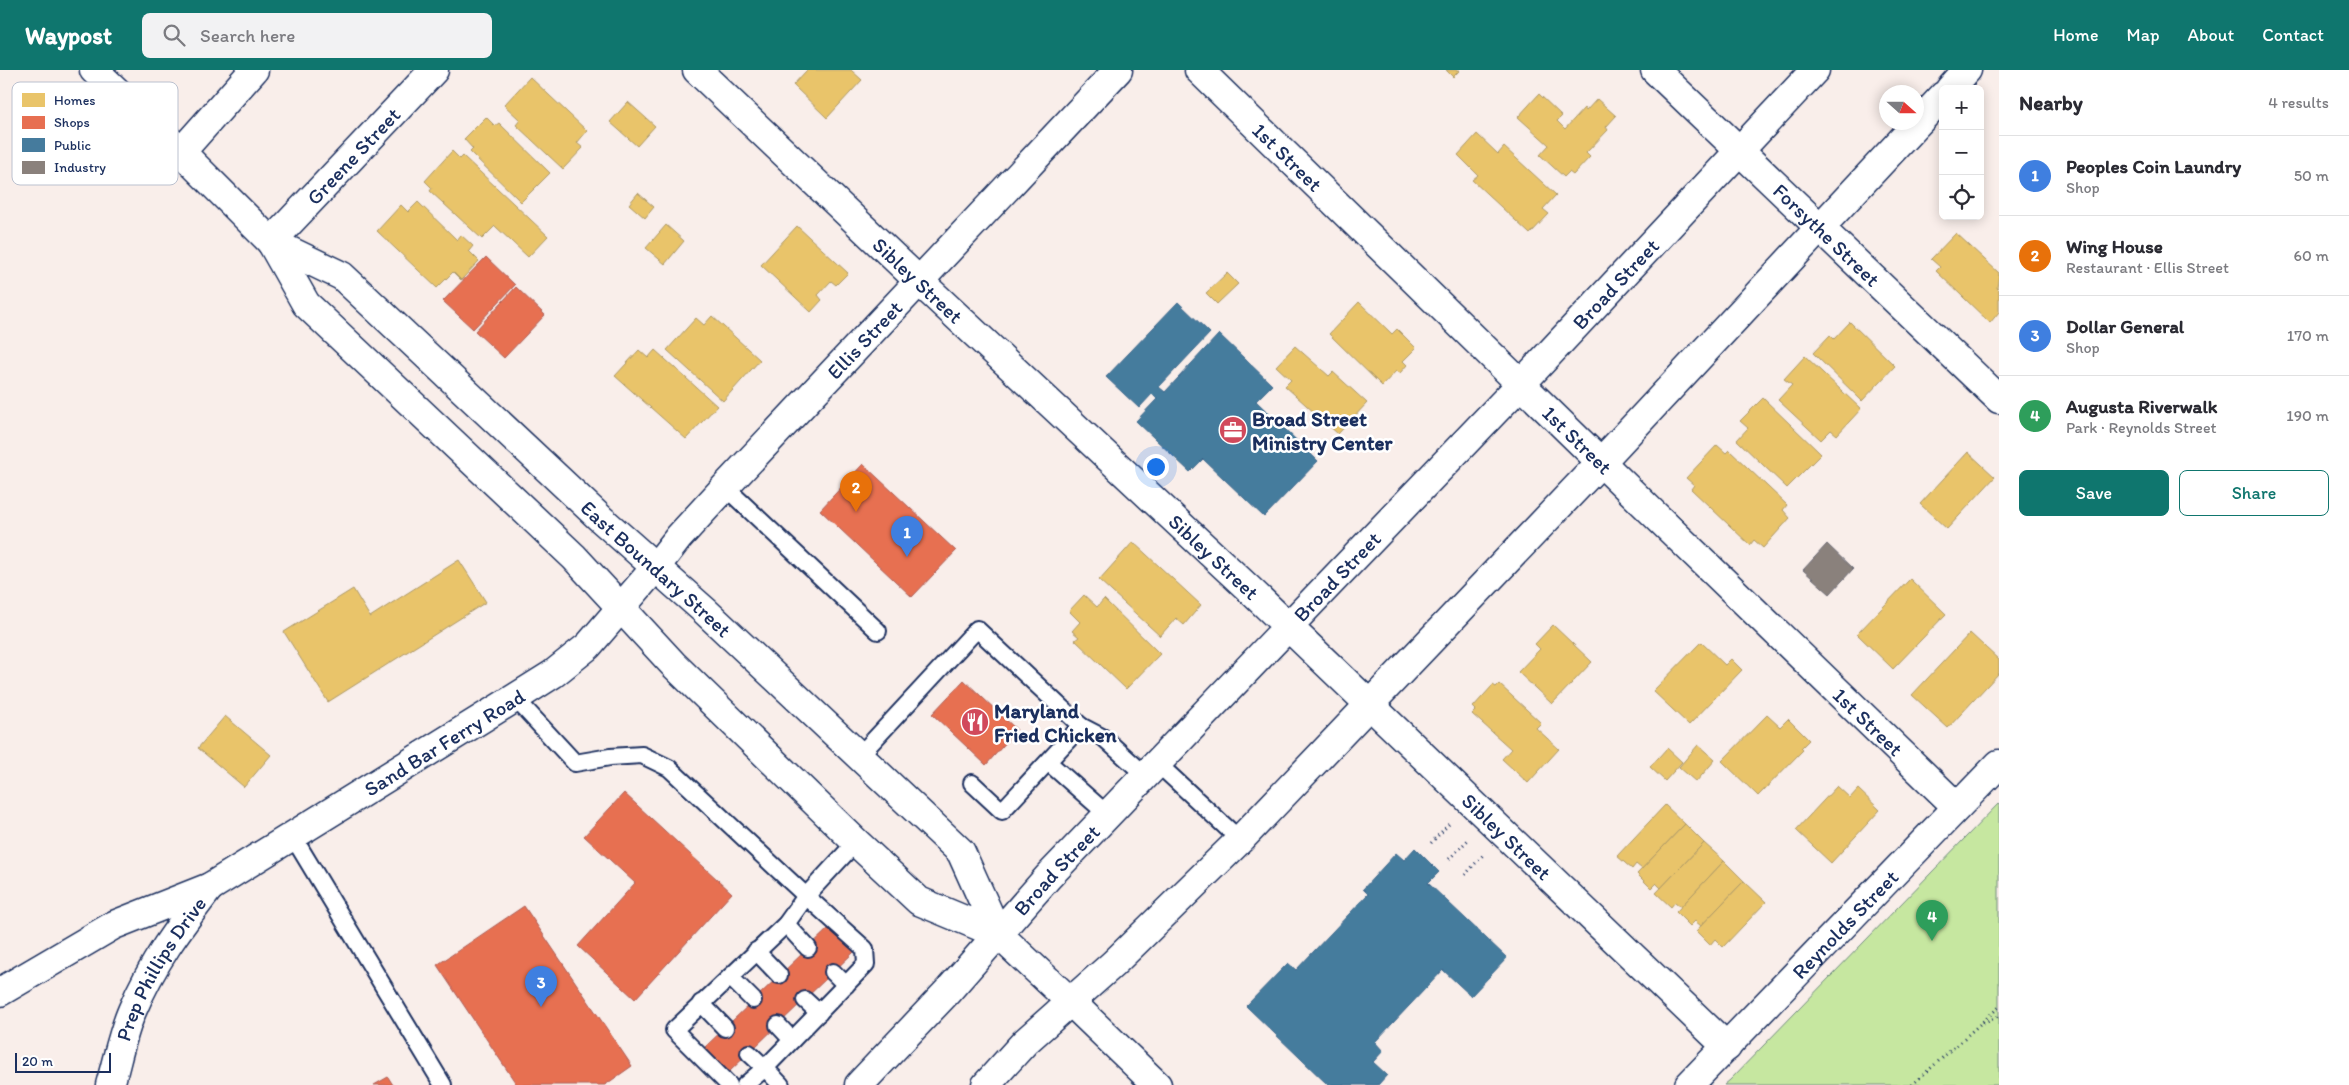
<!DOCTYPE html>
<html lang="en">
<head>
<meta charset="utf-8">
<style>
  :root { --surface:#fff; --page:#f2f2f3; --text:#2b2b33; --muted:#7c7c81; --line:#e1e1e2; --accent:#0f766e }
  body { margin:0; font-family:Itim,sans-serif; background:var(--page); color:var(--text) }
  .controls { position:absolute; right:15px; top:15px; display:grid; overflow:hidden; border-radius:8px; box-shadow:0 2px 12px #0003 }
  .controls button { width:45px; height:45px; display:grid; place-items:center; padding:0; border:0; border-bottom:1px solid var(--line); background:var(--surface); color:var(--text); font:25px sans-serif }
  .compass { position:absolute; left:1879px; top:15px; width:45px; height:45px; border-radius:50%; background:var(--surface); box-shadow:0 2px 12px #0003; rotate:111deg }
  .scale { position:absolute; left:15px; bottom:12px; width:96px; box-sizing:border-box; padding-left:5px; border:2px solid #1b2f5e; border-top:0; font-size:14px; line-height:18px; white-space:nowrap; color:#1b2f5e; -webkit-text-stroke:4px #fff; paint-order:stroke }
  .you { position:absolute; left:1155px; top:396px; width:18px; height:18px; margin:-12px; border:4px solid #fff; border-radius:50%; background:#1a73e8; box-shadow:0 0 0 8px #1a73e833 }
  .badge { display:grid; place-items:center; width:32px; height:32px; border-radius:50%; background:var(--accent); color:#fff; font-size:16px; font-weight:700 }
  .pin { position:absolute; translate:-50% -41px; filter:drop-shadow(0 1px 2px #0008) }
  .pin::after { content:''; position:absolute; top:26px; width:18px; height:15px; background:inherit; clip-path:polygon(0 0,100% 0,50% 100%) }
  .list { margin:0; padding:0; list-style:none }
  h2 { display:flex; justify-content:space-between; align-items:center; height:65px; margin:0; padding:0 20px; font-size:21px }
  h2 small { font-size:16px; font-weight:400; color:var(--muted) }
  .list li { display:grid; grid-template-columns:32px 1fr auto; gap:15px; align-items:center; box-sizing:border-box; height:80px; padding:0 20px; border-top:1px solid var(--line) }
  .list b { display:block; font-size:19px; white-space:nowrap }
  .list p { margin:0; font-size:16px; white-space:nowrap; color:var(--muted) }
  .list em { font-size:16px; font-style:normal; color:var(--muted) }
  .actions { display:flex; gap:10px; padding:15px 20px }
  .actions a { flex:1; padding:11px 0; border:1px solid var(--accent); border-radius:8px; text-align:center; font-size:18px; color:var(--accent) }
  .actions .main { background:var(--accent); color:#fff }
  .icon { flex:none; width:28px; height:28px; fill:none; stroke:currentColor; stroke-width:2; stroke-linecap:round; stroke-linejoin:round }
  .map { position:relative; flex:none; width:1999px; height:1015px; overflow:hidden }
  header { display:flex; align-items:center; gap:30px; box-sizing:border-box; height:70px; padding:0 25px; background:var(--accent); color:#fff }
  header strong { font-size:24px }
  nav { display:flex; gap:28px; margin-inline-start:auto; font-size:18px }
  .search { width:350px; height:45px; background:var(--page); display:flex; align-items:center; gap:12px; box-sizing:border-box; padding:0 18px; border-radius:8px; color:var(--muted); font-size:19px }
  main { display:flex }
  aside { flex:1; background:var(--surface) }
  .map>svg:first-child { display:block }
  .green { fill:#c6e7a0; stroke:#708b7f }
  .homes { fill:#e9c46a; stroke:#ab9766 }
  .shops { fill:#e76f51; stroke:#aa5c55 }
  .public { fill:#457b9d; stroke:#38648a }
  .industry { fill:#8a817c; stroke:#696873 }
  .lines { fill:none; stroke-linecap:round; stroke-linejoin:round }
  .lane-casing { stroke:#1b2f5e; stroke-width:20 }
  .street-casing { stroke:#1b2f5e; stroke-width:31 }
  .secondary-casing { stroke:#1b2f5e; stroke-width:31 }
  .primary-casing { stroke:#1b2f5e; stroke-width:31 }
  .path { stroke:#1b2f5e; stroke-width:3; stroke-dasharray:1 4; stroke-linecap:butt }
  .lane { stroke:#fff; stroke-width:16 }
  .street { stroke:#fff; stroke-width:28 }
  .secondary { stroke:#fff; stroke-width:28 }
  .primary { stroke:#fff; stroke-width:28 }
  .labels { text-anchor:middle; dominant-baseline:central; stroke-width:5; stroke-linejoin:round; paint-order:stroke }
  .street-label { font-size:21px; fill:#1b2f5e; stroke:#fff }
  .poi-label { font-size:21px; font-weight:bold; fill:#1b2f5e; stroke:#fff; text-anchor:start }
  .key { fill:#fff; stroke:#bbc1cf; stroke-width:1 }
  .key-label { font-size:14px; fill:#1b2f5e }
</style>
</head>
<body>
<header>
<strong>Waypost</strong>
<div class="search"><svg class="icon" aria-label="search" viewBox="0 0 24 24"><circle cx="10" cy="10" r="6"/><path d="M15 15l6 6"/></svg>Search here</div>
<nav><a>Home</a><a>Map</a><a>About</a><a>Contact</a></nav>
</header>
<main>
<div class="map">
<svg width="1999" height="1015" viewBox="0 0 1999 1015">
  <rect width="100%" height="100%" fill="#f9eeea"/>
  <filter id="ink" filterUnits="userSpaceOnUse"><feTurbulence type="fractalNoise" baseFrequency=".02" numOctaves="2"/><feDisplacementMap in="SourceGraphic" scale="10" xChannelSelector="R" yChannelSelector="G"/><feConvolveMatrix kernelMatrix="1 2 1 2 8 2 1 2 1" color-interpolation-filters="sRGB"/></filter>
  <g filter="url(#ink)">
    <polygon class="green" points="1999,733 1999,1015 1724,1015 1730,1010"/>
    <g class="homes">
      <polygon points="807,0 851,0 862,10 827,48 793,15"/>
      <polygon points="1446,0 1460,0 1453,7"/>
      <polygon points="530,7 587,61 577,73 583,78 563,99 516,55 520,50 504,35"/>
      <polygon points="1539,24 1562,46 1557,51 1565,59 1584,38 1586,41 1597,29 1616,46 1606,57 1608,60 1586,83 1590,87 1573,105 1569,102 1564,107 1540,85 1549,75 1518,47"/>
      <polygon points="628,32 655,56 637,76 610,52"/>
      <polygon points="486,47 495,56 499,53 550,103 521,132 470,82 473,79 464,69"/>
      <polygon points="1477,64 1498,84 1504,77 1556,125 1543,139 1549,144 1530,164 1472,110 1478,105 1458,85"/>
      <polygon points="452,81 460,89 463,86 548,166 528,187 495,156 482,169 430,121 432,118 425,111"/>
      <polygon points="638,123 654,137 645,148 629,134"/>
      <polygon points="418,132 457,170 461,165 473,176 469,181 479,191 461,210 453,202 437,218 377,161 401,135 408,142"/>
      <polygon points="666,155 684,171 665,194 646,178"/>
      <polygon points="797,156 848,203 836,215 831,211 818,225 822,230 811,242 761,195"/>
      <polygon points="1956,163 1999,203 1997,218 1999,220 1999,242 1990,253 1936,201 1940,197 1931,189"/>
      <polygon points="1227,203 1238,214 1217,234 1206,223"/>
      <polygon points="1359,232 1392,264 1397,259 1416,278 1403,291 1407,295 1400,303 1396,301 1382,316 1329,264"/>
      <polygon points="712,246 760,290 723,331 667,280 696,248 704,255"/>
      <polygon points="1850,252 1895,296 1862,331 1813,283 1830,265 1834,269"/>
      <polygon points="1295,276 1329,306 1333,302 1367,333 1338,364 1285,316 1291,310 1276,296"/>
      <polygon points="639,280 648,288 655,280 717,336 686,369 615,306"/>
      <polygon points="1805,286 1861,339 1837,365 1831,360 1821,370 1778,330 1792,315 1784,309"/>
      <polygon points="1763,328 1821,384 1787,418 1737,370 1748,358 1740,351"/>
      <polygon points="1717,375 1726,383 1729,380 1787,435 1783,440 1790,448 1763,478 1754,470 1750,475 1691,419 1694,415 1686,408"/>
      <polygon points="1968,382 1995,407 1947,459 1920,434"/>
      <polygon points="1133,472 1201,535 1184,555 1176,548 1160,566 1099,510"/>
      <polygon points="459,490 486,532 328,632 284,562 353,519 370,547"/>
      <polygon points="1910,509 1946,544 1893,599 1857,564"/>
      <polygon points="1084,525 1097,537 1104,529 1160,584 1126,619 1075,570 1079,567 1072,561 1080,552 1069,541"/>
      <polygon points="1553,555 1592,592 1552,634 1518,602 1540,579 1535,574"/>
      <polygon points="1970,563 1999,590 1999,603 1948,658 1912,625"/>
      <polygon points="1701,572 1725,595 1731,589 1742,600 1689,655 1653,621"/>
      <polygon points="1499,614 1541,653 1536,658 1559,679 1528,713 1502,689 1511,679 1472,644 1476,640 1473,637 1493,615 1496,617"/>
      <polygon points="1767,645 1780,657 1788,649 1809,670 1801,678 1803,680 1758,726 1722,691"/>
      <polygon points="225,646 271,685 244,717 198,678"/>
      <polygon points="1698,675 1715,690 1696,712 1679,697"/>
      <polygon points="1667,678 1682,692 1665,711 1650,697"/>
      <polygon points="1837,716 1850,728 1858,719 1880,740 1831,793 1796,760"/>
      <polygon points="1665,735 1685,754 1642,799 1636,794 1632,799 1617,786"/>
      <polygon points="1685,754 1704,773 1661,818 1656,813 1651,818 1637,804"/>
      <polygon points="1704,773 1724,791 1681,837 1675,832 1671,837 1656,823"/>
      <polygon points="1724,791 1744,811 1701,856 1695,851 1690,856 1676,842"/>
      <polygon points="1744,811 1766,832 1723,877 1715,869 1710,875 1696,861"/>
    </g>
    <g class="shops">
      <polygon points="486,187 515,215 473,259 443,231"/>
      <polygon points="516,217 545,245 504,288 475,261"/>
      <polygon points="863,394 956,481 912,527 820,440"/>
      <polygon points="964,610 1017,660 986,695 932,644"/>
      <polygon points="624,723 732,823 635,929 578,876 635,813 584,766"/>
      <polygon points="524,836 632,996 605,1015 517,1015 437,895"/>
      <polygon points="831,856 855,881 728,1003 704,978"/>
      <polygon points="388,1007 393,1015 374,1015"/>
    </g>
    <g class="public">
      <polygon points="1178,232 1210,263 1159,317 1165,322 1219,264 1272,315 1256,331 1318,391 1264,447 1203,389 1190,402 1136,351 1157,329 1152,324 1139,338 1106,307"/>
      <polygon points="1415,778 1439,802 1428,813 1507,888 1471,926 1443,900 1375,972 1383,981 1373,992 1387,1005 1378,1015 1328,1015 1246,936 1288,893 1296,900 1368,824 1363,819 1396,783 1404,790"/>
    </g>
    <polygon class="industry" points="1827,474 1853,499 1830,524 1803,500"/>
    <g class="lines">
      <defs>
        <g id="lane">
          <polyline points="725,417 878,561"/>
          <polyline points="515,628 575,693 610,687 642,685 669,698 806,826 856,772"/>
          <polyline points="1081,656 1104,668 1145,705"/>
          <polyline points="859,686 977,559 1081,656 1002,741 972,713"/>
          <polyline points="1048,692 1108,745"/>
          <polyline points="1157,693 1240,770"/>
          <polyline points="292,765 443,1015"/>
          <polyline points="786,854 808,878"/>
          <polyline points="756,881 779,905"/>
          <polyline points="833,902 846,915"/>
          <polyline points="730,907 753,930"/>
          <polyline points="805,930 819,943"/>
          <polyline points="701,933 725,958"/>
          <polyline points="778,955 792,970"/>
          <polyline points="729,1015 674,960 786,854 806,826 865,879 866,894 765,998 781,1015"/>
          <polyline points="745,1015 765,998 749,983"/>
        </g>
        <g id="street">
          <path id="s1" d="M 697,0 L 919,211 L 1248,518 L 1727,977"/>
          <path id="s2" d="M 1199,0 L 1652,442 L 1957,737"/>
          <path id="s3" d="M 1655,0 L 1999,329"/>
          <path id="s4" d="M 655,498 L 679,467 L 725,417 L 1118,0"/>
          <path id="s5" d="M 110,1015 C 117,991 122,964 132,941 C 152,893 179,857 210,817"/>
        </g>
        <g id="secondary">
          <polyline points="94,0 181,82"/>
          <path id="s6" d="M 0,922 L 114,855 L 210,817 L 515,628 L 553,604 L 588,576 L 655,498"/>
          <polyline points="1071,932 1157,1015"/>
          <path id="s7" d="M 1689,1015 L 1999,694"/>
        </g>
        <g id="primary">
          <polyline points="254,0 181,82 271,172 306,234 574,487 673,594 856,772 919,831 998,864 1071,932"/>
          <polyline points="1950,19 1967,0"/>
          <path id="s8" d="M 271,172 L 342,206 L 601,449 L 705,541 L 961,782 L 998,864"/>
          <path id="s9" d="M 271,172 L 434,0"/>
          <path id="s10" d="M 859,1015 L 948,921 L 1048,807 L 1521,314 L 1815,0"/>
          <polyline points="986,1015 1025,972 1113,894 1240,770 1601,392 1943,26"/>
        </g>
      </defs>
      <use href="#lane" class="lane-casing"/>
      <use href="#street" class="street-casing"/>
      <use href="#secondary" class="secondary-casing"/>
      <use href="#primary" class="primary-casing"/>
      <g class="path">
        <polyline points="1431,773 1450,753"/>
        <polyline points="1449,789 1468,770"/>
        <polyline points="1465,805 1483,785"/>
        <polyline points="1983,953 1999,946"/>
        <polyline points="1912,1015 1999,937"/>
      </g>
      <use href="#lane" class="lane"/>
      <use href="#street" class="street"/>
      <use href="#secondary" class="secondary"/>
      <use href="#primary" class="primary"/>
    </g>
  </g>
  <defs>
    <symbol id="office-disc" viewBox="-11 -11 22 22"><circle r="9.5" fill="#d1495b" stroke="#fff"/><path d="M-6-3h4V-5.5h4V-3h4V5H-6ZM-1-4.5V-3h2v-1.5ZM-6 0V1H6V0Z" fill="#fff"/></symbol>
    <symbol id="restaurant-disc" viewBox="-11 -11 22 22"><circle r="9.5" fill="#d1495b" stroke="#fff"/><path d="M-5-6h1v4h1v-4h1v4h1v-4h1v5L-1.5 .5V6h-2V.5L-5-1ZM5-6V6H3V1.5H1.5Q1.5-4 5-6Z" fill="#fff"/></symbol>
  </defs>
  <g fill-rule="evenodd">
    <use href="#office-disc" x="1217" y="344" width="32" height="32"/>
    <use href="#restaurant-disc" x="959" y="636" width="32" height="32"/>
  </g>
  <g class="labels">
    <g class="street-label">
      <text stroke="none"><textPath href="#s9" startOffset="119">Greene Street</textPath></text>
      <text stroke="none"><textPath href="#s2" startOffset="124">1st Street</textPath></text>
      <text stroke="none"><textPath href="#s3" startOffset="238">Forsythe Street</textPath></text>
      <text stroke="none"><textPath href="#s1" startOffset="305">Sibley Street</textPath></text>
      <text stroke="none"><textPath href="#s10" startOffset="1102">Broad Street</textPath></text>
      <text stroke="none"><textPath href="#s4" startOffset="310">Ellis Street</textPath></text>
      <text stroke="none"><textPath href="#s2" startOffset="529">1st Street</textPath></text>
      <text stroke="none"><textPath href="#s1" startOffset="710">Sibley Street</textPath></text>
      <text stroke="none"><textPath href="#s8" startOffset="508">East Boundary Street</textPath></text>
      <text stroke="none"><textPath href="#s10" startOffset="698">Broad Street</textPath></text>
      <text stroke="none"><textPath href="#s2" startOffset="934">1st Street</textPath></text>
      <text stroke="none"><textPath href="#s6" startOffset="511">Sand Bar Ferry Road</textPath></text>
      <text stroke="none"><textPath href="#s1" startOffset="1115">Sibley Street</textPath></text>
      <text stroke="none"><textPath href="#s10" startOffset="292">Broad Street</textPath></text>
      <text stroke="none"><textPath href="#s7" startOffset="224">Reynolds Street</textPath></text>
      <text stroke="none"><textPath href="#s5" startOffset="128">Prep Phillips Drive</textPath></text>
    </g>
    <g class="poi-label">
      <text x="1252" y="348">Broad Street<tspan x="1252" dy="24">Ministry Center</tspan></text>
      <text x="994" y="640">Maryland<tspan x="994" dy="24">Fried Chicken</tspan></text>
    </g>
  </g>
  <rect x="12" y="12" width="166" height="103" rx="8" class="key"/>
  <rect x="22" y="23" width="23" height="14" fill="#e9c46a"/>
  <rect x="22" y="46" width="23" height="13" fill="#e76f51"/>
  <rect x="22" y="68" width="23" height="14" fill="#457b9d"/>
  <rect x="22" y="91" width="23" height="13" fill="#8a817c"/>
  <g class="key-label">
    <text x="54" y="35">Homes</text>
    <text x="54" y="57">Shops</text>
    <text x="54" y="80">Public</text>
    <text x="54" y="102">Industry</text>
  </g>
</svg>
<div class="controls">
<button>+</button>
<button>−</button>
<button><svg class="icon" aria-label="locate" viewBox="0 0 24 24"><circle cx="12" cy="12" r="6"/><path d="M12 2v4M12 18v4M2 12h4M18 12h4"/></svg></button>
</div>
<svg class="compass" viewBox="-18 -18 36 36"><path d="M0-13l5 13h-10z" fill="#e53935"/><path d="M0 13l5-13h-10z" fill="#7c7c81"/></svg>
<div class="scale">20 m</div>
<div class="you"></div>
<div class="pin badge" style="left:907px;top:487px;background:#3f7fe0">1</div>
<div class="pin badge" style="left:856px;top:442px;background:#e8710a">2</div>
<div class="pin badge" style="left:541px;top:937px;background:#3f7fe0">3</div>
<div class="pin badge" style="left:1932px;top:871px;background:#2e9e5b">4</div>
</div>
<aside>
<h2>Nearby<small>4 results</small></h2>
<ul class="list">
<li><span class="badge" style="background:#3f7fe0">1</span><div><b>Peoples Coin Laundry</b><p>Shop</p></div><em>50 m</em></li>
<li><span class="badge" style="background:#e8710a">2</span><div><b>Wing House</b><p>Restaurant · Ellis Street</p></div><em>60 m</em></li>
<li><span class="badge" style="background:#3f7fe0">3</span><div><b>Dollar General</b><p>Shop</p></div><em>170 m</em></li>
<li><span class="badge" style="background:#2e9e5b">4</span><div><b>Augusta Riverwalk</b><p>Park · Reynolds Street</p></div><em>190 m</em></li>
</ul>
<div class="actions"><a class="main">Save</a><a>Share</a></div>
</aside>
</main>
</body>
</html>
